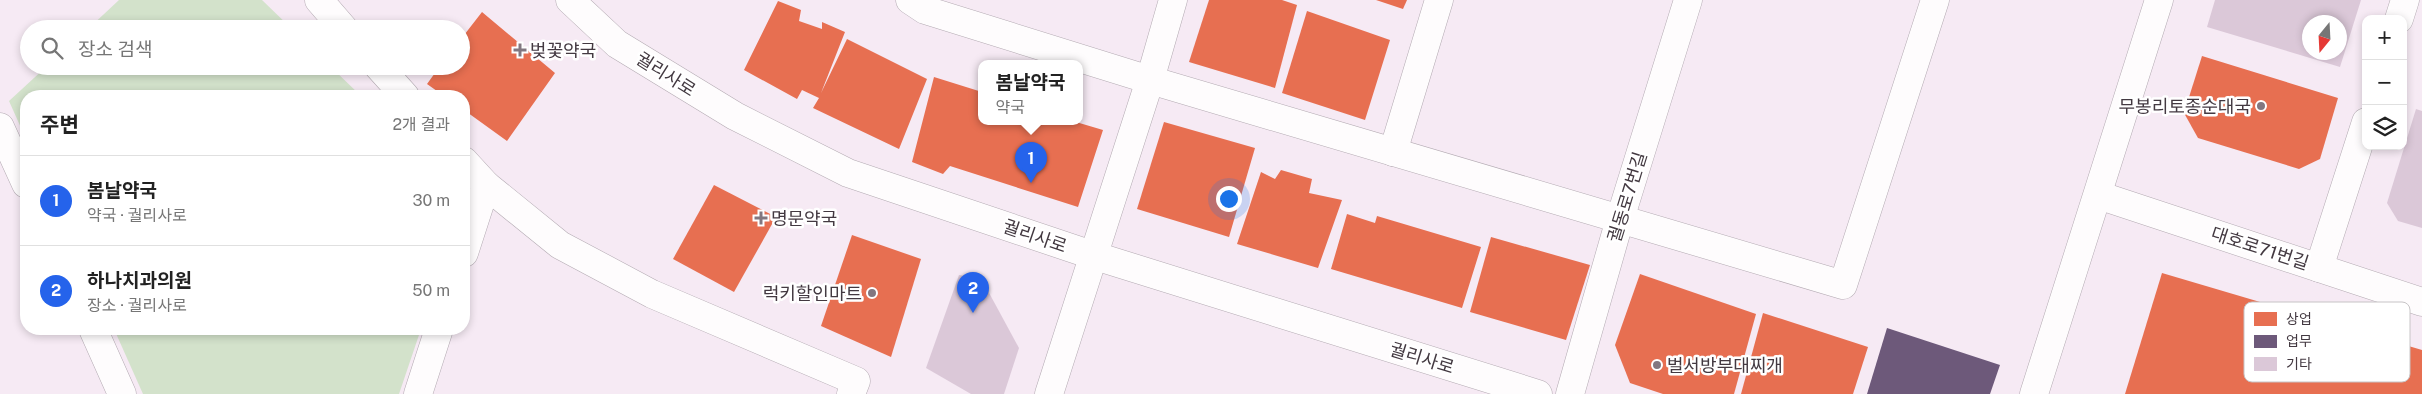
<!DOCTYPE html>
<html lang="ko">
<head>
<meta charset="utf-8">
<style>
  :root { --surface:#fff; --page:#f6f6f6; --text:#222; --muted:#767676; --line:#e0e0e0; --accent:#2563eb }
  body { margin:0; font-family:"Public Sans","Noto Sans KR",sans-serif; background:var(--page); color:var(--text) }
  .controls { position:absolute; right:15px; top:15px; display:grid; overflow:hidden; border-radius:10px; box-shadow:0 2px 8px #0003 }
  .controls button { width:45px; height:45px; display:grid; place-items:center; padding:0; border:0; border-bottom:1px solid var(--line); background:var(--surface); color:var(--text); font:25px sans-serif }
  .compass { position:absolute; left:2302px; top:15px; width:45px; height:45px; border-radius:50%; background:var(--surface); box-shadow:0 2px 8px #0003; rotate:198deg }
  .you { position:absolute; left:1228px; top:198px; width:18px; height:18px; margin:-12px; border:4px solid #fff; border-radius:50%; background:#1a73e8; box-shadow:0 0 0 8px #1a73e833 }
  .badge { display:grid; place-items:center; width:32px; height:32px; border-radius:50%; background:var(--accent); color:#fff; font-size:16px; font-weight:700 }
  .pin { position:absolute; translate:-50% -41px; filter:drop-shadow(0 1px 2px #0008) }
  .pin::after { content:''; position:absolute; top:26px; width:18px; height:15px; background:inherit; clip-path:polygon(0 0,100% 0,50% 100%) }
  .popup { position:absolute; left:978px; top:60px; width:105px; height:65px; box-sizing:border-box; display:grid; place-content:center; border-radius:10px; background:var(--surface); filter:drop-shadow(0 1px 4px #0005); font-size:16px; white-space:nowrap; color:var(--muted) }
  .popup b { font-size:19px; color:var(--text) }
  .popup::after { content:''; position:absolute; left:50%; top:100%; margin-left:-10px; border:10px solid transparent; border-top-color:var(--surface) }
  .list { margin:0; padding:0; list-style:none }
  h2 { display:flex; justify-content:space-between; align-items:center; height:65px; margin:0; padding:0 20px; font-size:21px }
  h2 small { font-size:16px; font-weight:400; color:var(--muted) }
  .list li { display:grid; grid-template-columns:32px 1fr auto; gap:15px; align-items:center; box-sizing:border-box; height:90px; padding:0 20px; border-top:1px solid var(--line) }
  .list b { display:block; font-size:19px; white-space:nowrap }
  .list p { margin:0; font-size:16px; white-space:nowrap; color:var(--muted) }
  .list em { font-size:16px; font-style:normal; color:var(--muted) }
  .icon { flex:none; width:28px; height:28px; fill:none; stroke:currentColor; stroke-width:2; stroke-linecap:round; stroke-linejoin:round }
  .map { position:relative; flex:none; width:2422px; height:394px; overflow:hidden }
  .search { position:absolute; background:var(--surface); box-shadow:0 2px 8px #0003; left:20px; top:20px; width:450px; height:55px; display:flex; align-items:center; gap:12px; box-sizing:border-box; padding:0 18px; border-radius:28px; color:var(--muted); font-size:19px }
  .panel { position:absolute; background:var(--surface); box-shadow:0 2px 8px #0003; left:20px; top:90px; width:450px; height:245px; border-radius:20px }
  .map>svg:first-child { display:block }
  .green { fill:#d3e2cb }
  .shops { fill:#e76f51 }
  .offices { fill:#6d597a }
  .building { fill:#dbc8d8; fill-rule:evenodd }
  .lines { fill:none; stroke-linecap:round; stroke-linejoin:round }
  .minor-casing { stroke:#b3aab2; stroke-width:29 }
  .tertiary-casing { stroke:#b3aab2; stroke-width:29 }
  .minor { stroke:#fefcfd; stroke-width:28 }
  .tertiary { stroke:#fefcfd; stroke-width:28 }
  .poi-dot { fill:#827780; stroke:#fff; stroke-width:2 }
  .labels { text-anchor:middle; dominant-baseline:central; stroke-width:5; stroke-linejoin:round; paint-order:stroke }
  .poi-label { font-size:18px; fill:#433941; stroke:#fff; text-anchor:start }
  .street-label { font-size:18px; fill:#433941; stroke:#fff }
  .key { fill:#fff; stroke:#c7c4c6; stroke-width:1 }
  .key-label { font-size:14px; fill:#433941 }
</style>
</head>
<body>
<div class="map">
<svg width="2422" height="394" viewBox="0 0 2422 394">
  <rect width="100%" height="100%" fill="#f6eaf4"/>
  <g class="green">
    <polygon points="119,0 262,0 292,29 88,29"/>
    <polygon points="47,66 330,66 361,96 26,96 26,139 9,101"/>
    <polygon points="114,329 421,329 399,394 143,394"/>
  </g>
  <g class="shops">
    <polygon points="1209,0 1282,0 1297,5 1275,88 1189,62"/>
    <polygon points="1376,0 1407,0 1403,9"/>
    <polygon points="778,1 801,10 799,21 822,29 822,22 845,32 821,93 847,39 927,79 899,149 813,108 819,98 802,90 797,99 744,70"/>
    <polygon points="1307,11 1390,40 1365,120 1282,93"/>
    <polygon points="482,12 555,73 507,141 464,110 464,96 444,96 427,84 440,66 461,66 461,39"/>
    <polygon points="2202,56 2338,98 2320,159 2299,169 2198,138 2184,113"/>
    <polygon points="934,77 982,92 982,122 1076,122 1103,130 1078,207 950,166 943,174 912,162"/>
    <polygon points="1164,122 1255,148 1229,237 1137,209"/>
    <polygon points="1281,170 1312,179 1309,193 1342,200 1318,268 1237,244 1261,172 1275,179"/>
    <polygon points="714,185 776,217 734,292 673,259"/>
    <polygon points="1347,214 1375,223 1377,216 1481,247 1462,308 1331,269"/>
    <polygon points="852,235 921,259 891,357 821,326"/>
    <polygon points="1491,237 1590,265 1566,340 1470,312"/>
    <polygon points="2162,273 2422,350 2422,394 2125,394"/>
    <polygon points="1640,274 1756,314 1734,394 1663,394 1630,383 1615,345"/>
    <polygon points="1763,313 1868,347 1853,394 1741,394"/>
  </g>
  <polygon class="offices" points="1887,328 2000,365 1990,394 1867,394"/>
  <g class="building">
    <path d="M 2215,0 L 2361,0 L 2340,67 L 2207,27 ZM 2310,22 L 2340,22 L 2340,52 L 2310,52 Z"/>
    <polygon points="2416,109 2422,111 2422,228 2398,221 2387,203"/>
    <polygon points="959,275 981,278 1019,348 1004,394 971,394 926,368"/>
  </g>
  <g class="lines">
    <defs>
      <g id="minor">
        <polyline points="319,0 344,29"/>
        <polyline points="910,0 925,10 1150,80 1843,285 1935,0"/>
        <polyline points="2399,19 2405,0"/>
        <polyline points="378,66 405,96"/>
        <polyline points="0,127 26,184"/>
        <polyline points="1393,152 1439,0"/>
        <polyline points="464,161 486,185"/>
        <polyline points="2098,195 2422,302"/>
        <polyline points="464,253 486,185 560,245 652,294 856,381 851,394"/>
        <polyline points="2319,268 2366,122"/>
        <polyline points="93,329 122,394"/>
        <polyline points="418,394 439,329"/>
        <polyline points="1049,394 1150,80 1173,0"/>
        <polyline points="1570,394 1620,219 1688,0"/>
      </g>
      <g id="tertiary">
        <polyline points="570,0 617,44 735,116 848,173 1092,255 1538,394"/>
        <polyline points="2034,394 2159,0"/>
      </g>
    </defs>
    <use href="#minor" class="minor-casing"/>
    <use href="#tertiary" class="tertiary-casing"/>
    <use href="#minor" class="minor"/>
    <use href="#tertiary" class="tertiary"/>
  </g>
  <g class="poi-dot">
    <path d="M517.5 42.5h5v5h5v5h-5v5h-5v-5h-5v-5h5z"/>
    <circle cx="2261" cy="106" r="5"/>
    <path d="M758.5 210.5h5v5h5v5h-5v5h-5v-5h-5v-5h5z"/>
    <circle cx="872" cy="293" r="5"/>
    <circle cx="1657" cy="365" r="5"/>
  </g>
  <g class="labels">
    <g class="poi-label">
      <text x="530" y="50">벚꽃약국</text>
      <text x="2251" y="106" text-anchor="end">무봉리토종순대국</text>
      <text x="771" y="218">명문약국</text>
      <text x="862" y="293" text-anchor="end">럭키할인마트</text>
      <text x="1667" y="365">벌서방부대찌개</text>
    </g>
    <g class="street-label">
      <text transform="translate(666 74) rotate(32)">궐리사로</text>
      <text transform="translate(1627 197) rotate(-73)">궐동로7번길</text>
      <text transform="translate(1035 236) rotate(19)">궐리사로</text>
      <text transform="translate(2260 248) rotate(18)">대호로71번길</text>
      <text transform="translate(1422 358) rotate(17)">궐리사로</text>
    </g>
  </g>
  <rect x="2244" y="302" width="166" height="80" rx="8" class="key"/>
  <rect x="2254" y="312" width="23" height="14" fill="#e76f51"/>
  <rect x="2254" y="335" width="23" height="13" fill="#6d597a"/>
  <rect x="2254" y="357" width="23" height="14" fill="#dbc8d8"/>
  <g class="key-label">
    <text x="2286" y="324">상업</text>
    <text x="2286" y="346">업무</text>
    <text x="2286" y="369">기타</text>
  </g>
</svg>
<div class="controls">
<button>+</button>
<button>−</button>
<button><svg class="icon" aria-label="layers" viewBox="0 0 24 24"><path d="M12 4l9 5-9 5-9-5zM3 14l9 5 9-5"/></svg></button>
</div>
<svg class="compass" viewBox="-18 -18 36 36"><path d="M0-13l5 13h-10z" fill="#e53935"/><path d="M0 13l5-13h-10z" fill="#767676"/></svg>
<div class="you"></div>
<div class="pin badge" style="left:1031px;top:183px">1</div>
<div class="popup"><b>봄날약국</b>약국</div>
<div class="pin badge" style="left:973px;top:313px">2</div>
<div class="search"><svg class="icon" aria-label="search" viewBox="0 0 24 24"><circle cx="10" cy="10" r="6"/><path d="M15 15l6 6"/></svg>장소 검색</div>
<section class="panel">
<h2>주변<small>2개 결과</small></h2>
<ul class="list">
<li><span class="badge">1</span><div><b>봄날약국</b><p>약국 · 궐리사로</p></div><em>30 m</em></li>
<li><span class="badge">2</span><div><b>하나치과의원</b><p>장소 · 궐리사로</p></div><em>50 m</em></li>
</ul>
</section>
</div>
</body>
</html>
